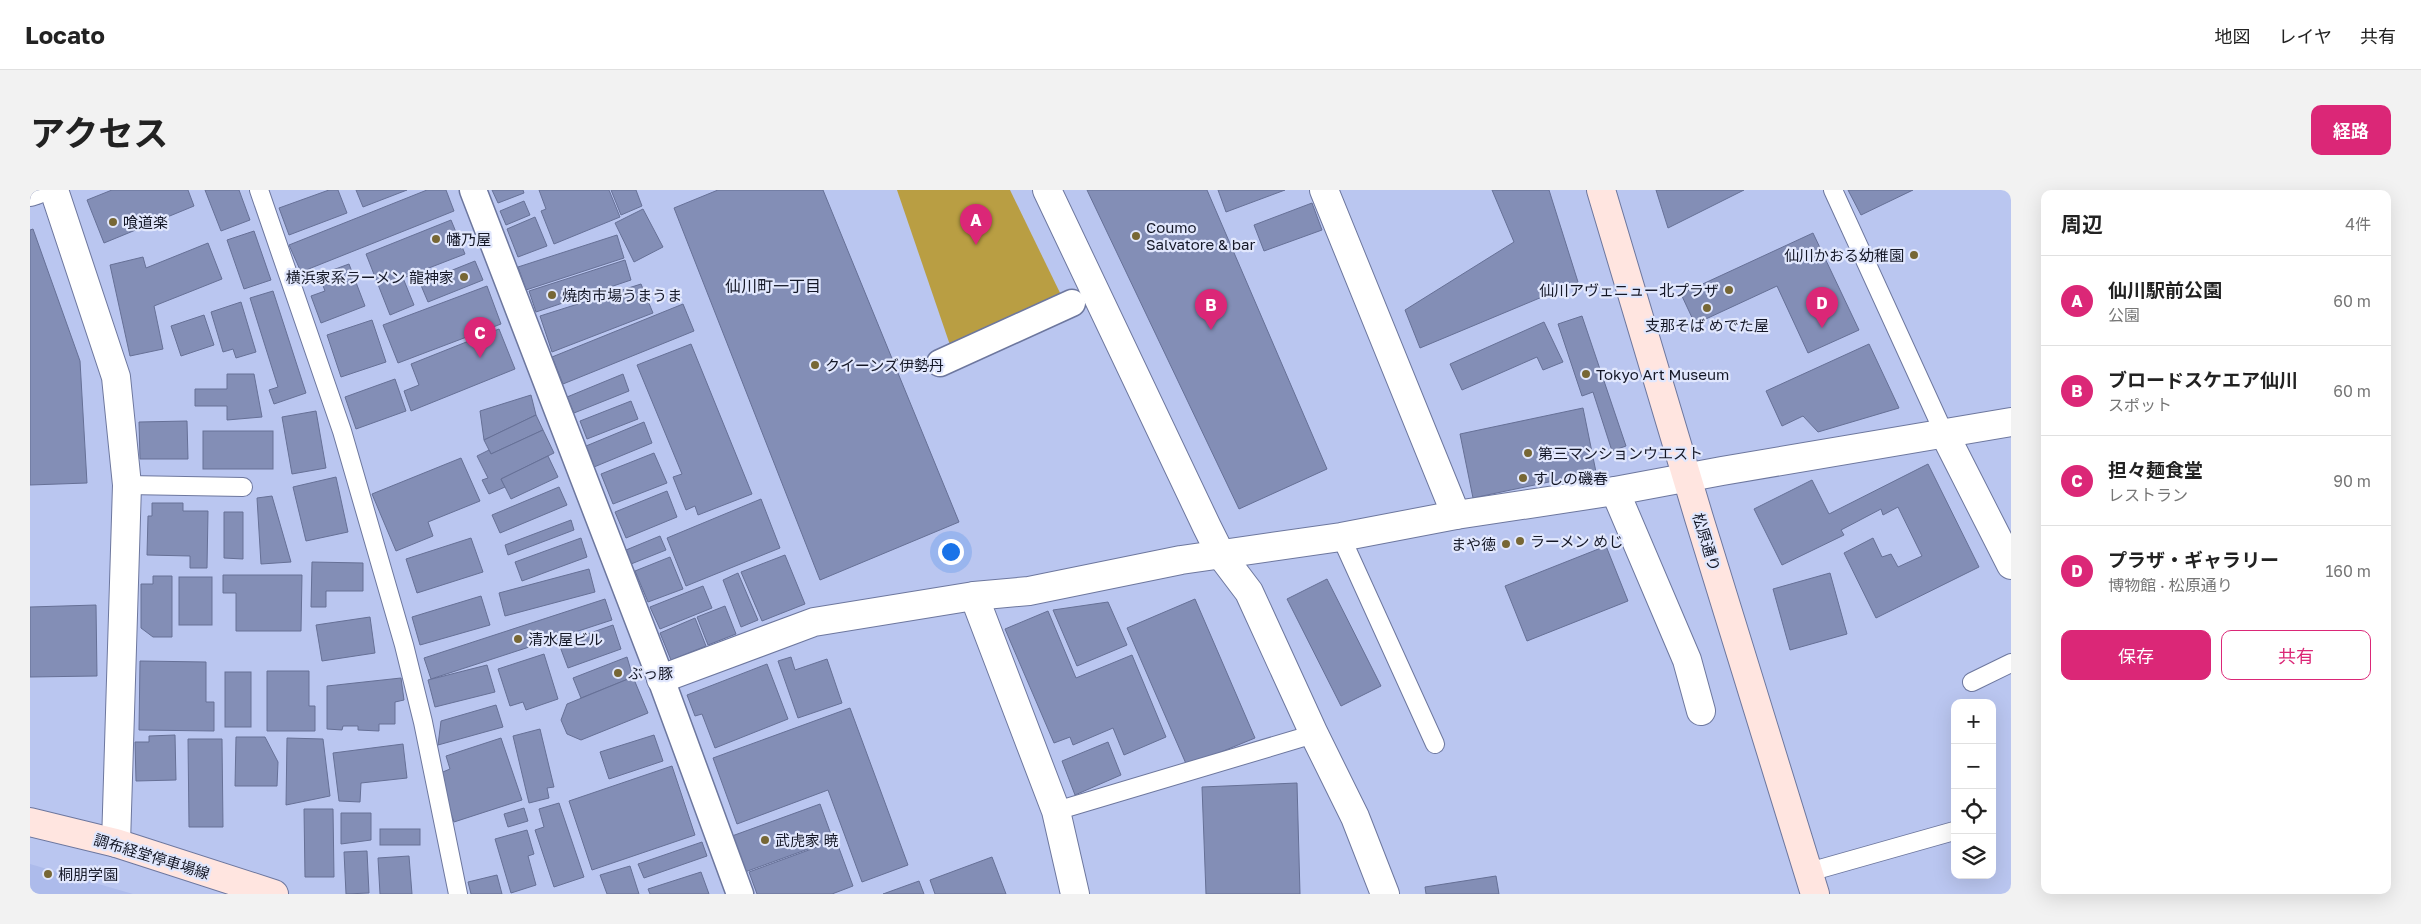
<!DOCTYPE html>
<html lang="ja">
<head>
<meta charset="utf-8">
<style>
  :root { --surface:#fff; --page:#f2f2f2; --text:#222; --muted:#767676; --line:#e0e0e0; --accent:#db2777 }
  body { margin:0; font-family:"Golos Text","Noto Sans JP",sans-serif; background:var(--page); color:var(--text) }
  .controls { position:absolute; right:15px; bottom:15px; display:grid; overflow:hidden; border-radius:10px; box-shadow:0 5px 20px #0002 }
  .controls button { width:45px; height:45px; display:grid; place-items:center; padding:0; border:0; border-bottom:1px solid var(--line); background:var(--surface); color:var(--text); font:25px sans-serif }
  .you { position:absolute; left:920px; top:361px; width:18px; height:18px; margin:-12px; border:4px solid #fff; border-radius:50%; background:#1a73e8; box-shadow:0 0 0 8px #1a73e833 }
  .badge { display:grid; place-items:center; width:32px; height:32px; border-radius:50%; background:var(--accent); color:#fff; font-size:16px; font-weight:700 }
  .pin { position:absolute; translate:-50% -41px; filter:drop-shadow(0 1px 2px #0008) }
  .pin::after { content:''; position:absolute; top:26px; width:18px; height:15px; background:inherit; clip-path:polygon(0 0,100% 0,50% 100%) }
  .list { margin:0; padding:0; list-style:none }
  h2 { display:flex; justify-content:space-between; align-items:center; height:65px; margin:0; padding:0 20px; font-size:21px }
  h2 small { font-size:16px; font-weight:400; color:var(--muted) }
  .list li { display:grid; grid-template-columns:32px 1fr auto; gap:15px; align-items:center; box-sizing:border-box; height:90px; padding:0 20px; border-top:1px solid var(--line) }
  .list b { display:block; font-size:19px; white-space:nowrap }
  .list p { margin:0; font-size:16px; white-space:nowrap; color:var(--muted) }
  .list em { font-size:16px; font-style:normal; color:var(--muted) }
  .actions { display:flex; gap:10px; padding:15px 20px }
  .actions a { flex:1; padding:11px 0; border:1px solid var(--accent); border-radius:10px; text-align:center; font-size:18px; color:var(--accent) }
  .actions .main { background:var(--accent); color:#fff }
  .icon { flex:none; width:28px; height:28px; fill:none; stroke:currentColor; stroke-width:2; stroke-linecap:round; stroke-linejoin:round }
  .map { position:relative; flex:none; width:1981px; height:704px; overflow:hidden; border-radius:10px }
  header { display:flex; align-items:center; gap:30px; box-sizing:border-box; height:70px; padding:0 25px; background:var(--surface); border-bottom:1px solid var(--line) }
  header strong { font-size:24px }
  nav { display:flex; gap:28px; margin-inline-start:auto; font-size:18px }
  .intro { display:flex; align-items:center; justify-content:space-between; box-sizing:border-box; height:120px; padding:0 30px }
  h1 { margin:0; font-size:35px }
  .button { padding:12px 22px; border-radius:10px; background:var(--accent); color:#fff; font-size:18px; font-weight:700 }
  main { display:flex; gap:30px; padding:0 30px }
  aside { flex:1; background:var(--surface); border-radius:10px; box-shadow:0 5px 20px #0002 }
  .map>svg:first-child { display:block }
  .built { fill:#adbbeb }
  .green { fill:#b99e43 }
  .building { fill:#838eb6; stroke:#667096 }
  .lines { fill:none; stroke-linecap:round; stroke-linejoin:round }
  .service-casing { stroke:#6d779e; stroke-width:20 }
  .pedestrian-casing { stroke:#6d779e; stroke-width:29 }
  .minor-casing { stroke:#6d779e; stroke-width:30 }
  .tertiary-casing { stroke:#6d779e; stroke-width:30 }
  .secondary-casing { stroke:#6d779e; stroke-width:30 }
  .service { stroke:#fff; stroke-width:18 }
  .pedestrian { stroke:#fff; stroke-width:26 }
  .minor { stroke:#fff; stroke-width:28 }
  .tertiary { stroke:#fff; stroke-width:28 }
  .secondary { stroke:#ffe5e0; stroke-width:28 }
  .poi-dot { fill:#776735; stroke:#e1e7fd; stroke-width:2 }
  .labels { text-anchor:middle; dominant-baseline:central; stroke-width:4.5; stroke-linejoin:round; paint-order:stroke }
  .poi-label { font-size:15px; fill:#151827; stroke:#e1e7fd; text-anchor:start }
  .street-label { font-size:15px; fill:#151827; stroke:#e1e7fd }
  .neighbourhood-label { font-size:16px; fill:#151827; stroke:#e1e7fd }
</style>
</head>
<body>
<header>
<strong>Locato</strong>
<nav><a>地図</a><a>レイヤ</a><a>共有</a></nav>
</header>
<div class="intro"><h1>アクセス</h1><a class="button">経路</a></div>
<main>
<div class="map">
<svg width="1981" height="704" viewBox="0 0 1981 704">
  <rect width="100%" height="100%" fill="#bac6f0"/>
  <polygon class="built" points="0,674 72,695 103,704 0,704"/>
  <polygon class="green" points="867,0 980,0 1033,109 921,158"/>
  <g class="building">
    <polygon points="82,0 158,0 164,16 74,53 57,10"/>
    <polygon points="175,0 209,0 220,30 191,41"/>
    <polygon points="299,0 308,0 317,23 259,45 249,18"/>
    <polygon points="326,0 377,0 333,17"/>
    <polygon points="397,0 416,0 424,21 271,82 259,55"/>
    <polygon points="462,0 493,0 494,3 468,13"/>
    <polygon points="509,0 579,0 590,27 524,54 511,21 516,19"/>
    <polygon points="581,0 606,0 612,16 591,25"/>
    <polygon points="688,0 793,0 929,332 790,390 644,18"/>
    <polygon points="1057,0 1177,0 1297,279 1209,319"/>
    <polygon points="1188,0 1255,0 1196,22"/>
    <polygon points="1462,0 1519,0 1548,92 1390,158 1375,120 1484,52"/>
    <polygon points="1626,0 1714,0 1638,38"/>
    <polygon points="1818,0 1883,0 1831,25"/>
    <polygon points="494,11 500,25 476,35 470,21"/>
    <polygon points="1282,13 1292,40 1234,61 1224,35"/>
    <polygon points="613,19 633,57 604,72 585,33"/>
    <polygon points="505,27 517,56 488,67 477,39"/>
    <polygon points="421,30 435,64 373,88 384,115 360,125 336,64"/>
    <polygon points="3,39 50,171 57,293 0,295 0,40"/>
    <polygon points="224,41 241,90 214,99 197,50"/>
    <polygon points="1783,43 1829,140 1778,163 1747,96 1665,134 1651,104"/>
    <polygon points="587,45 594,68 496,100 488,77"/>
    <polygon points="178,53 192,89 124,116 133,159 100,166 80,75 113,67 116,78"/>
    <polygon points="595,70 601,90 506,122 499,101"/>
    <polygon points="445,71 453,90 398,112 390,93"/>
    <polygon points="319,74 335,116 291,133 281,106 295,101 289,85"/>
    <polygon points="611,94 623,123 522,162 510,126"/>
    <polygon points="457,96 471,134 368,173 353,135"/>
    <polygon points="243,101 276,203 244,214 239,200 248,197 220,108"/>
    <polygon points="211,112 226,162 206,168 203,159 193,162 181,122"/>
    <polygon points="653,114 664,141 533,194 522,167"/>
    <polygon points="174,125 184,155 151,166 141,136"/>
    <polygon points="1552,126 1596,256 1582,261 1563,202 1552,206 1528,134"/>
    <polygon points="342,130 356,172 311,187 297,145"/>
    <polygon points="1514,132 1533,172 1513,180 1507,167 1432,200 1420,174"/>
    <polygon points="469,139 485,179 381,221 374,201 389,195 381,174"/>
    <polygon points="661,154 722,304 668,325 665,316 656,320 643,287 652,284 607,175"/>
    <polygon points="1839,154 1869,218 1788,242 1773,226 1752,236 1736,201"/>
    <polygon points="197,184 224,184 232,227 197,230 197,216 165,216 165,199 197,199"/>
    <polygon points="593,184 599,201 544,223 537,207"/>
    <polygon points="365,189 376,221 326,239 315,207"/>
    <polygon points="501,205 506,225 454,250 450,221"/>
    <polygon points="601,211 608,229 557,249 550,231"/>
    <polygon points="1553,218 1566,282 1443,308 1430,244"/>
    <polygon points="286,221 296,278 262,284 252,227"/>
    <polygon points="506,225 513,240 461,264 454,250"/>
    <polygon points="157,231 158,269 110,269 109,232"/>
    <polygon points="614,232 622,253 564,277 556,256"/>
    <polygon points="513,240 524,263 471,289 475,297 459,304 452,290 458,288 447,266 459,260 461,264"/>
    <rect x="173" y="241" width="70" height="38"/>
    <polygon points="624,263 637,293 583,314 571,284"/>
    <polygon points="518,266 528,287 481,309 471,289"/>
    <polygon points="431,268 450,311 398,332 403,346 366,361 342,304"/>
    <polygon points="1898,274 1949,377 1846,428 1814,363 1843,348 1852,367 1861,364 1868,377 1892,366 1868,317 1853,325 1851,319 1811,340 1814,345 1752,375 1724,319 1782,290 1799,324"/>
    <polygon points="306,287 318,342 276,351 263,297"/>
    <polygon points="529,297 537,315 470,343 462,325"/>
    <polygon points="637,301 647,327 596,348 585,322"/>
    <polygon points="242,306 261,372 231,374 227,308"/>
    <polygon points="731,309 750,358 656,396 637,348"/>
    <polygon points="122,313 153,313 153,321 178,321 177,378 160,378 160,366 117,365 118,326 122,326"/>
    <polygon points="194,322 213,322 213,369 194,368"/>
    <polygon points="541,330 544,340 478,365 475,355"/>
    <polygon points="630,346 636,360 601,374 596,360"/>
    <polygon points="441,348 453,382 387,403 376,369"/>
    <polygon points="551,348 557,367 492,391 485,372"/>
    <polygon points="1576,356 1598,411 1497,451 1475,396"/>
    <polygon points="755,365 775,414 732,431 711,382"/>
    <polygon points="640,367 653,399 618,412 605,381"/>
    <polygon points="282,372 333,373 333,401 296,401 296,417 281,417"/>
    <polygon points="559,379 565,402 475,426 469,403"/>
    <polygon points="708,383 728,430 711,437 693,390"/>
    <polygon points="1800,383 1817,444 1760,460 1743,399"/>
    <polygon points="193,385 272,385 271,441 206,441 206,403 193,403"/>
    <polygon points="123,386 142,386 142,447 123,447 111,438 111,394 123,394"/>
    <rect x="149" y="387" width="33" height="48"/>
    <polygon points="1297,389 1351,496 1311,516 1257,409"/>
    <polygon points="673,396 682,418 630,439 620,417"/>
    <polygon points="451,406 460,435 390,455 382,427"/>
    <polygon points="575,409 582,430 401,489 394,468"/>
    <polygon points="1165,409 1225,548 1157,576 1097,438"/>
    <polygon points="1078,412 1097,455 1047,476 1023,420"/>
    <polygon points="66,415 67,486 0,487 0,417"/>
    <polygon points="695,416 706,444 678,455 667,427"/>
    <polygon points="1018,421 1046,488 1102,465 1136,547 1094,565 1083,538 1043,555 1040,547 1024,553 975,439"/>
    <polygon points="340,427 345,463 292,471 286,435"/>
    <polygon points="665,428 676,456 641,470 630,443"/>
    <polygon points="583,435 591,459 538,478 529,454"/>
    <polygon points="514,464 528,509 496,520 493,512 480,516 468,479"/>
    <polygon points="597,467 603,487 551,508 543,488"/>
    <polygon points="761,467 765,480 797,469 812,513 768,528 748,471"/>
    <polygon points="110,471 176,472 176,512 184,512 184,541 109,540"/>
    <polygon points="737,474 758,529 685,558 672,524 665,526 657,505"/>
    <polygon points="457,475 465,502 405,517 398,490"/>
    <polygon points="237,481 279,481 279,516 285,516 285,541 237,541"/>
    <rect x="195" y="482" width="26" height="55"/>
    <polygon points="603,487 618,523 551,550 537,544 531,530 537,514"/>
    <polygon points="371,488 374,510 365,512 365,534 349,534 349,541 328,540 328,536 313,536 312,540 297,539 297,496"/>
    <polygon points="466,515 473,537 408,555 411,531"/>
    <polygon points="820,518 878,675 832,692 798,600 707,634 683,568"/>
    <polygon points="510,539 524,597 517,598 519,608 499,613 483,546"/>
    <polygon points="145,545 146,590 106,591 105,552 119,552 119,546"/>
    <polygon points="624,545 633,571 579,589 570,562"/>
    <polygon points="206,547 235,547 248,572 247,596 205,596"/>
    <polygon points="257,548 293,549 300,606 256,615"/>
    <polygon points="471,548 492,610 424,632 408,584 420,579 416,566"/>
    <polygon points="158,549 192,549 193,637 159,637"/>
    <polygon points="1078,552 1091,585 1045,605 1032,571"/>
    <polygon points="373,554 377,588 331,593 330,612 309,611 303,563"/>
    <polygon points="642,576 665,645 562,680 539,611"/>
    <polygon points="1267,593 1270,704 1176,704 1172,597"/>
    <polygon points="529,613 554,687 524,697 505,640 514,637 509,619"/>
    <polygon points="790,614 803,650 715,682 702,646"/>
    <polygon points="494,618 498,631 478,637 474,624"/>
    <polygon points="274,619 303,619 304,687 275,687"/>
    <polygon points="311,623 341,623 341,650 311,654"/>
    <rect x="350" y="639" width="40" height="16"/>
    <polygon points="497,640 504,664 498,666 506,695 481,703 465,649"/>
    <polygon points="806,650 823,696 802,704 727,704 719,682"/>
    <polygon points="672,652 677,666 614,688 608,674"/>
    <polygon points="337,661 339,703 316,704 314,662"/>
    <polygon points="379,666 382,704 350,704 348,668"/>
    <polygon points="962,667 976,704 905,704 900,690"/>
    <polygon points="600,676 609,704 577,704 570,685"/>
    <polygon points="671,682 679,704 620,704 618,699"/>
    <polygon points="467,685 472,704 441,704 438,692"/>
    <polygon points="1466,686 1469,704 1396,704 1395,697"/>
    <polygon points="889,691 894,704 853,704"/>
  </g>
  <g class="lines">
    <defs>
      <g id="service">
        <polyline points="229,0 312,241 374,455 393,532 428,704"/>
        <polyline points="1803,0 1914,243"/>
        <polyline points="97,295 213,297"/>
        <polyline points="1311,347 1405,554"/>
        <polyline points="1942,492 1981,473"/>
        <polyline points="1026,621 1284,544"/>
        <polyline points="1779,682 1924,641"/>
      </g>
      <g id="pedestrian">
        <polyline points="443,0 631,489 710,704"/>
        <polyline points="910,173 1042,113"/>
      </g>
      <g id="minor">
        <polyline points="24,0 86,187 97,295 86,653"/>
        <polyline points="1294,0 1426,325"/>
        <polyline points="0,2 6,0"/>
        <polyline points="1914,243 1981,375"/>
        <polyline points="1585,301 1657,470 1671,521"/>
        <polyline points="944,406 1026,621 1045,704"/>
        <polyline points="631,489 784,432 944,406 999,401 1151,370 1311,347 1426,325 1585,301 1692,281 1981,232"/>
      </g>
      <polyline id="tertiary" points="1017,0 1177,337 1191,365 1219,402 1284,544 1325,627 1355,704"/>
      <g id="secondary">
        <polyline points="1571,0 1669,328 1785,704"/>
        <polyline points="0,632 86,653 244,704"/>
      </g>
    </defs>
    <use href="#service" class="service-casing"/>
    <use href="#pedestrian" class="pedestrian-casing"/>
    <use href="#minor" class="minor-casing"/>
    <use href="#tertiary" class="tertiary-casing"/>
    <use href="#secondary" class="secondary-casing"/>
    <use href="#service" class="service"/>
    <use href="#pedestrian" class="pedestrian"/>
    <use href="#minor" class="minor"/>
    <use href="#tertiary" class="tertiary"/>
    <use href="#secondary" class="secondary"/>
  </g>
  <g class="poi-dot">
    <circle cx="83" cy="32" r="5"/>
    <circle cx="1106" cy="46" r="5"/>
    <circle cx="406" cy="49" r="5"/>
    <circle cx="1884" cy="65" r="5"/>
    <circle cx="434" cy="87" r="5"/>
    <circle cx="1699" cy="100" r="5"/>
    <circle cx="522" cy="105" r="5"/>
    <circle cx="1677" cy="118" r="5"/>
    <circle cx="785" cy="175" r="5"/>
    <circle cx="1556" cy="184" r="5"/>
    <circle cx="1498" cy="263" r="5"/>
    <circle cx="1493" cy="288" r="5"/>
    <circle cx="1490" cy="351" r="5"/>
    <circle cx="1476" cy="354" r="5"/>
    <circle cx="488" cy="449" r="5"/>
    <circle cx="588" cy="483" r="5"/>
    <circle cx="735" cy="650" r="5"/>
    <circle cx="18" cy="684" r="5"/>
  </g>
  <g class="labels">
    <g class="poi-label">
      <text x="93" y="32">喰道楽</text>
      <text x="1116" y="37">Coumo<tspan x="1116" dy="17">Salvatore &amp; bar</tspan></text>
      <text x="416" y="49">幡乃屋</text>
      <text x="1874" y="65" text-anchor="end">仙川かおる幼稚園</text>
      <text x="424" y="87" text-anchor="end">横浜家系ラーメン 龍神家</text>
      <text x="1689" y="100" text-anchor="end">仙川アヴェニュー北プラザ</text>
      <text x="532" y="105">焼肉市場うまうま</text>
      <text x="1677" y="135" text-anchor="middle">支那そば めでた屋</text>
      <text x="795" y="175">クイーンズ伊勢丹</text>
      <text x="1566" y="184">Tokyo Art Museum</text>
      <text x="1508" y="263">第三マンションウエスト</text>
      <text x="1503" y="288">すしの磯春</text>
      <text x="1500" y="351">ラーメン めじ</text>
      <text x="1466" y="354" text-anchor="end">まや徳</text>
      <text x="498" y="449">清水屋ビル</text>
      <text x="598" y="483">ぶっ豚</text>
      <text x="745" y="650">武虎家 暁</text>
      <text x="28" y="684">桐朋学園</text>
    </g>
    <g class="street-label">
      <text transform="translate(1677 352) rotate(73)">松原通り</text>
      <text transform="translate(122 666) rotate(17)">調布経堂停車場線</text>
    </g>
    <g class="neighbourhood-label">
      <text x="743" y="96">仙川町一丁目</text>
    </g>
  </g>
</svg>
<div class="controls">
<button>+</button>
<button>−</button>
<button><svg class="icon" aria-label="locate" viewBox="0 0 24 24"><circle cx="12" cy="12" r="6"/><path d="M12 2v4M12 18v4M2 12h4M18 12h4"/></svg></button>
<button><svg class="icon" aria-label="layers" viewBox="0 0 24 24"><path d="M12 4l9 5-9 5-9-5zM3 14l9 5 9-5"/></svg></button>
</div>
<div class="you"></div>
<div class="pin badge" style="left:946px;top:55px">A</div>
<div class="pin badge" style="left:1181px;top:140px">B</div>
<div class="pin badge" style="left:450px;top:168px">C</div>
<div class="pin badge" style="left:1792px;top:138px">D</div>
</div>
<aside>
<h2>周辺<small>4件</small></h2>
<ul class="list">
<li><span class="badge">A</span><div><b>仙川駅前公園</b><p>公園</p></div><em>60 m</em></li>
<li><span class="badge">B</span><div><b>ブロードスケエア仙川</b><p>スポット</p></div><em>60 m</em></li>
<li><span class="badge">C</span><div><b>担々麺食堂</b><p>レストラン</p></div><em>90 m</em></li>
<li><span class="badge">D</span><div><b>プラザ・ギャラリー</b><p>博物館 · 松原通り</p></div><em>160 m</em></li>
</ul>
<div class="actions"><a class="main">保存</a><a>共有</a></div>
</aside>
</main>
</body>
</html>
